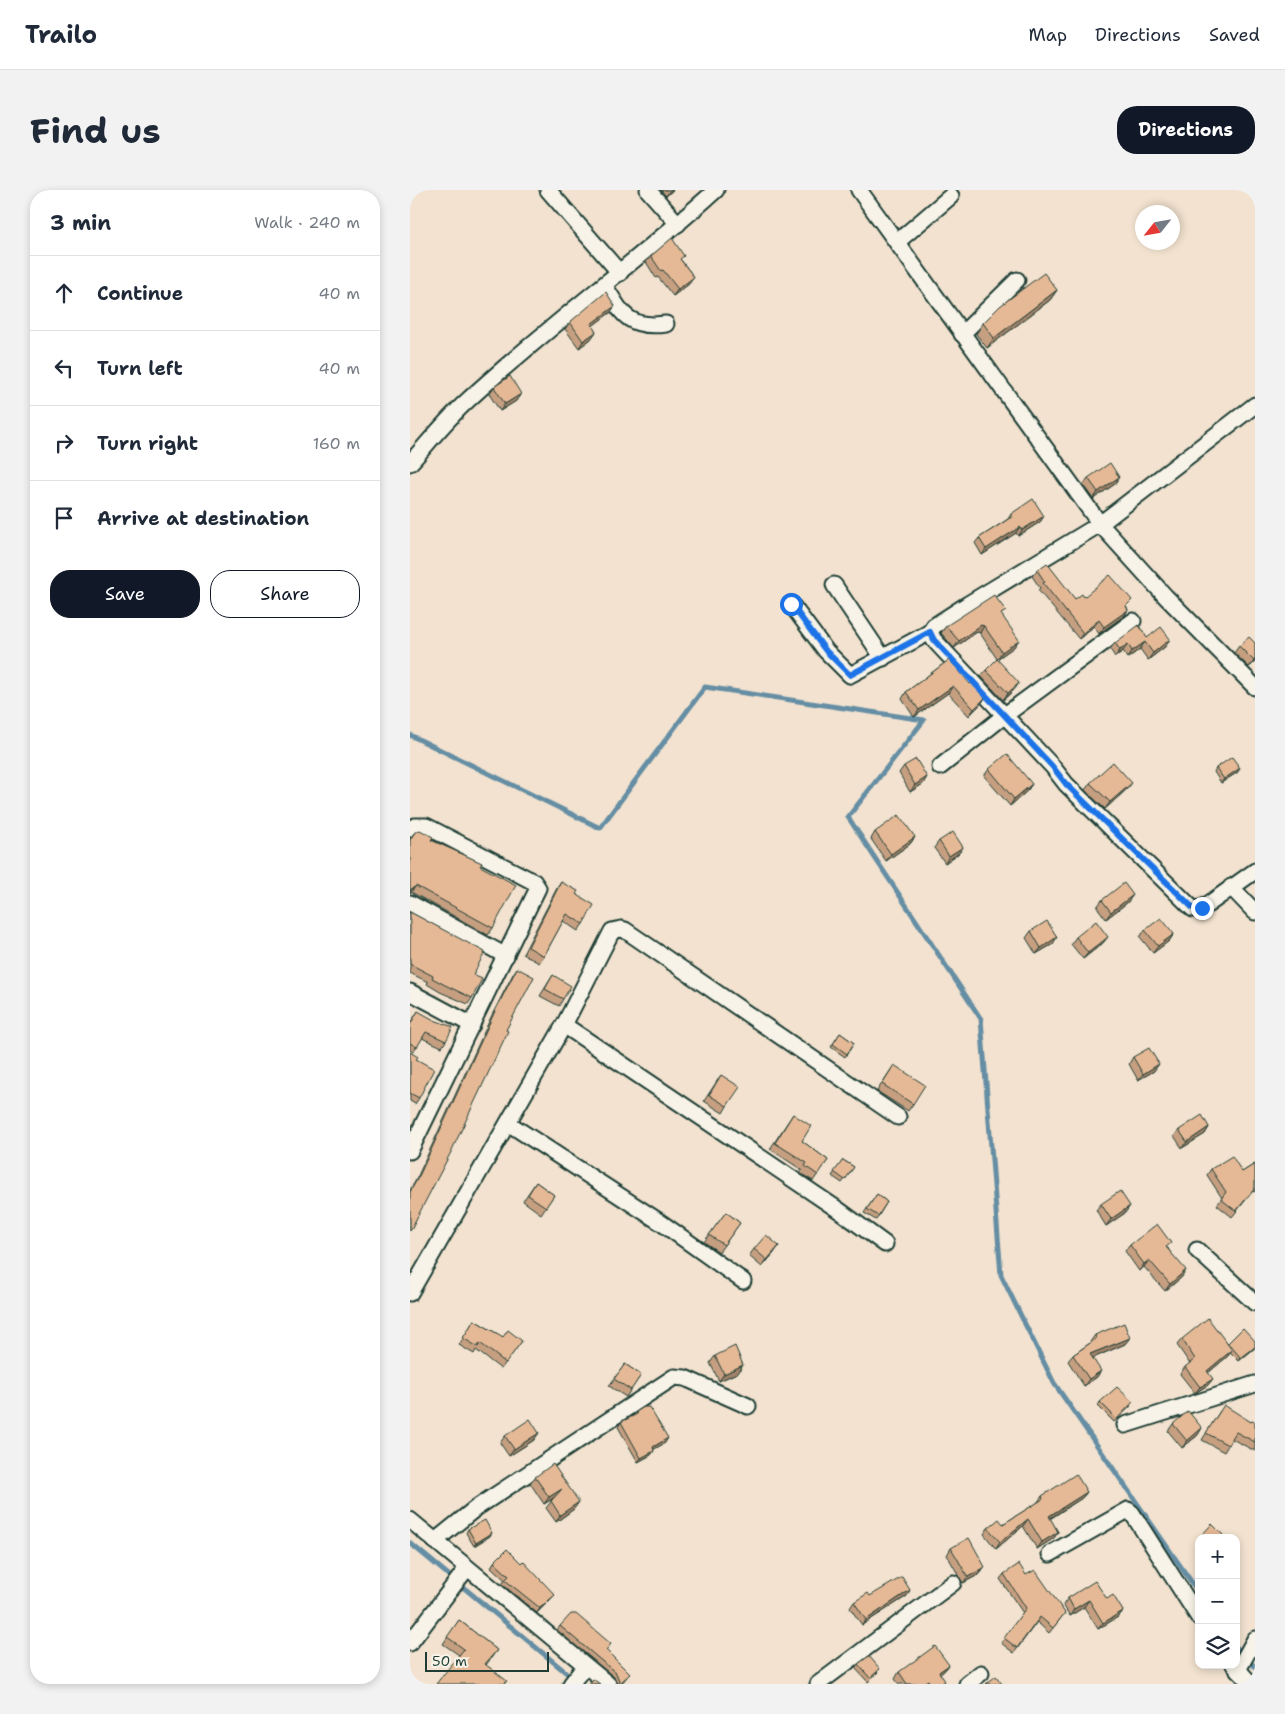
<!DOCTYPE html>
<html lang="en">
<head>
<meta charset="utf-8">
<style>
  :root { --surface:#fff; --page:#f2f2f3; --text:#1f2937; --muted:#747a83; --line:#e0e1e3; --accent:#111827 }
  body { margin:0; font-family:"Shantell Sans",sans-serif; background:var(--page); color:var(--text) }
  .controls { position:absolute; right:15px; bottom:15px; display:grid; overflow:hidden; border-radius:10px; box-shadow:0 2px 8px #0003 }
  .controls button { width:45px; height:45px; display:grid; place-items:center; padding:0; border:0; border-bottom:1px solid var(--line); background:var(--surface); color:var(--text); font:25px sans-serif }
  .compass { position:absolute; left:725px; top:15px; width:45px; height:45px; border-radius:50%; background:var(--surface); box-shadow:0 2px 8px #0003; rotate:239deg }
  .scale { position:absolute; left:15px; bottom:12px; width:124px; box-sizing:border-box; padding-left:5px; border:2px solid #1f3d34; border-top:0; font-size:14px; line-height:18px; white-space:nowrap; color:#1f3d34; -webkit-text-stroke:4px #f7f3e8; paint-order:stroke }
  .stop { position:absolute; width:15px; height:15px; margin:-11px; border:4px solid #1a73e8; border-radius:50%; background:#fff }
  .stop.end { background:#1a73e8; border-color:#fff; box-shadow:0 1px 5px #0008 }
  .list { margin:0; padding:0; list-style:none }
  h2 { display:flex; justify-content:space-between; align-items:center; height:65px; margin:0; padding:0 20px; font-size:21px }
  h2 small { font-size:16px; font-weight:400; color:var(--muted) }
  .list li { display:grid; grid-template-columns:32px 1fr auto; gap:15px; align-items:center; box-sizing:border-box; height:75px; padding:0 20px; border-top:1px solid var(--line) }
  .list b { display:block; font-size:19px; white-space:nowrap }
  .list em { font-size:16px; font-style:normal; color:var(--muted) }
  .actions { display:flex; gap:10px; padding:15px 20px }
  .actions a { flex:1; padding:11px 0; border:1px solid var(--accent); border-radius:20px; text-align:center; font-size:18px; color:var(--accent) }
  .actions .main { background:var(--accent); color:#fff }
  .icon { flex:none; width:28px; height:28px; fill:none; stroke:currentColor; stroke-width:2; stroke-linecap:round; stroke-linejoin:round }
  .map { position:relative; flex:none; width:845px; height:1494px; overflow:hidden; border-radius:20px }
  header { display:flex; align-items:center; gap:30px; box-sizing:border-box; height:70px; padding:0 25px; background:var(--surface); border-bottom:1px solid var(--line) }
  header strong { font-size:24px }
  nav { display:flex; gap:28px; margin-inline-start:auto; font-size:18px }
  .intro { display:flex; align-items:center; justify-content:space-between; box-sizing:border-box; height:120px; padding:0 30px }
  h1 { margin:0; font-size:35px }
  .button { padding:12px 22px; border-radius:20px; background:var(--accent); color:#fff; font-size:18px; font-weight:700 }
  main { display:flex; gap:30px; padding:0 30px }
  aside { flex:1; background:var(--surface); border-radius:20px; box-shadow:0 2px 8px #0003 }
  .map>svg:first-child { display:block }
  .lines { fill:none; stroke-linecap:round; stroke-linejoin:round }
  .stream { stroke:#658ea4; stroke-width:5 }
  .street-casing { stroke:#1f3d34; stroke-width:19 }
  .street { stroke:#f7f3e8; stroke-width:15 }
  .wall { fill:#c69f81; stroke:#1f3d34 }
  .shaded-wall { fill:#a18269; stroke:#1f3d34 }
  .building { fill:#e6b996; stroke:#1f3d34 }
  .route { stroke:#1a73e8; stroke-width:6 }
</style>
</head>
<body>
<header>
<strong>Trailo</strong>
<nav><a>Map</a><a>Directions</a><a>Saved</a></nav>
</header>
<div class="intro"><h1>Find us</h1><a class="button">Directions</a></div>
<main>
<aside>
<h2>3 min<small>Walk · 240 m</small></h2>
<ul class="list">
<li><svg class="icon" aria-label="ahead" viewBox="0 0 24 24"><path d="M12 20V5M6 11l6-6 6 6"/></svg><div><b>Continue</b></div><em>40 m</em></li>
<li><svg class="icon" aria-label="left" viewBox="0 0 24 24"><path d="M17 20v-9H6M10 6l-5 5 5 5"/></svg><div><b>Turn left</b></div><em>40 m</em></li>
<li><svg class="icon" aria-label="right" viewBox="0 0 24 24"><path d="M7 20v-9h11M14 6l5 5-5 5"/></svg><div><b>Turn right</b></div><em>160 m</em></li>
<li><svg class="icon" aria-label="arrive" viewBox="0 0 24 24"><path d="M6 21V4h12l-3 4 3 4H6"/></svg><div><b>Arrive at destination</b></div></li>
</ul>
<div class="actions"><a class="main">Save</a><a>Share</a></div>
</aside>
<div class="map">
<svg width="845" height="1494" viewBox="0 0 845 1494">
  <rect width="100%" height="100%" fill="#f2e2cf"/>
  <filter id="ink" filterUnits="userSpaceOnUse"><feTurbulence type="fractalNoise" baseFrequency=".02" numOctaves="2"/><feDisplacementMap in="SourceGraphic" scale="10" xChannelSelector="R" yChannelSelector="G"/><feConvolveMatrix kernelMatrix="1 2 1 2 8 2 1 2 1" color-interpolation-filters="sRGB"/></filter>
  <g filter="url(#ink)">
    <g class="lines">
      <g class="stream">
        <polyline points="0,545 190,638 295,497 514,530 438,627 571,829 591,1085 644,1193 789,1403"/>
        <polyline points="0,1353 164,1489"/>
        <polyline points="826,1457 845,1477"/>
      </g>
      <defs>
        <g id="street">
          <polyline points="138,0 210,83"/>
          <polyline points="238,0 268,34"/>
          <polyline points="449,0 690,334 756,407 845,497"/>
          <polyline points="487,52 541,6"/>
          <path d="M 194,95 C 212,124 218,139 256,134"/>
          <polyline points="552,144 607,90"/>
          <polyline points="845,215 690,334 558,414 524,436 520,442 524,450 642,576 656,594 783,719 793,718 845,681"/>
          <path d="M 0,273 C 19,252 36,230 57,211 C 137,137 225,73 306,0"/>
          <polyline points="424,395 473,468"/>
          <polyline points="381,414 416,461 440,485 520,442"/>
          <polyline points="530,577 595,525 723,431"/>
          <polyline points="0,639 5,636 16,636 124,692 128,698 0,961"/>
          <polyline points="821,697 845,722"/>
          <polyline points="0,713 96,766"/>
          <polyline points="0,802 62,835"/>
          <polyline points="154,835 430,1021 475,1054"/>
          <polyline points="98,933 253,1034 333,1091"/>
          <polyline points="787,1060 845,1113"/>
          <polyline points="0,1103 154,835 202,741 211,739 215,740 488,927"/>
          <polyline points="715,1235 845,1194"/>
          <polyline points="0,1330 198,1494"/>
          <polyline points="25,1351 66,1318 264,1187 275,1188 338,1216"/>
          <polyline points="640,1364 718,1320 722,1323 789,1428"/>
          <polyline points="0,1453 57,1378"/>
          <polyline points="824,1475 841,1494"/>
          <polyline points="828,1480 845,1449"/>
          <polyline points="161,1494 175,1476"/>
          <polyline points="408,1494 543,1393"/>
          <polyline points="557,1494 571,1483"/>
        </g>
      </defs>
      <use href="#street" class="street-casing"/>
      <use href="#street" class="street"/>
    </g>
    <g class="wall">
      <polygon points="251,0 263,0 256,6"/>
      <polygon points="241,66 271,70 284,87 279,94 263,106 248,87 246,88 236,72"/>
      <polygon points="647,100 640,110 577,158 566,144 573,133"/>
      <polygon points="201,122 182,136 181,149 169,158 155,139 160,132"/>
      <polygon points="84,197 111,204 106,211 90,221 79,204"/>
      <polygon points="678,288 705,294 683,309 673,295"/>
      <polygon points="601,324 634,326 630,332 608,346 606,343 572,365 565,353 569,348 598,329"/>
      <polygon points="627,380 665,409 674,407 717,417 718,420 714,426 689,444 684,436 669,449 628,400 630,398 622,386"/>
      <polygon points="592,426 604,457 587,469 570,443 567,442 544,458 531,443 536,436"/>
      <polygon points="737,448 756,456 738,470 730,459 718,468 713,461 705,467 700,459 705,453"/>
      <polygon points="845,453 845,472 839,477 824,463 829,456"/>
      <polygon points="540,469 571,514 559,526 538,503 504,527 492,509 496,502"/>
      <polygon points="576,480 604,500 593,510 571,486"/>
      <polygon points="494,576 513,594 500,602 489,583"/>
      <polygon points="806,578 828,582 811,593 804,582"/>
      <polygon points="579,579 622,594 617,601 600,616 574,586"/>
      <polygon points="680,593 717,599 695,619 675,600"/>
      <polygon points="5,642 21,650 70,676 83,738 78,745 1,702 0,703 0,648"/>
      <polygon points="465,642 505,647 500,654 476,671 461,649"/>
      <polygon points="529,651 553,657 549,663 535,673 524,658"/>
      <polygon points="151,692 166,704 173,734 168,741 153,731 134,766 129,773 113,764 147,698"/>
      <polygon points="692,710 718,712 696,729 687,717"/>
      <polygon points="0,722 63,785 62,808 58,814 30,802 17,794 18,792 0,783"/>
      <polygon points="735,740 764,744 759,751 743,763 730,747"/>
      <polygon points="621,741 643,754 626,764 616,748"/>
      <polygon points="666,747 693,753 673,769 661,754"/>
      <polygon points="107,778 96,840 0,1041 0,1000 6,990 81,827 103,784"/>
      <polygon points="143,785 153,809 149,816 130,806"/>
      <polygon points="8,821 36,851 32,857 12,848 3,862 0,860 0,834"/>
      <polygon points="430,843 444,853 435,867 421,857"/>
      <polygon points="0,862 6,869 9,908 5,914 0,911"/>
      <polygon points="723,867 744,881 728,890 719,874"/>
      <polygon points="484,875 503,914 498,921 467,901"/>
      <polygon points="311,885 317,916 313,923 294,911"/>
      <polygon points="383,924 392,951 418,970 403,991 390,983 392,980 360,959"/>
      <polygon points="799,937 795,944 772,958 764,946 769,940"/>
      <polygon points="433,970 444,977 432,993 422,986"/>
      <polygon points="845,974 845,1002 843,1001 822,1027 807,1015 812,1008 797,985 801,979 832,982"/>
      <polygon points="126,992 144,1005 131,1024 113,1011"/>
      <polygon points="467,1004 477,1012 466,1030 454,1023"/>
      <polygon points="691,1014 715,1023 696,1036 686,1020"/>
      <polygon points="316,1022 330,1033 309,1062 294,1052"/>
      <polygon points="720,1055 758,1058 772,1087 755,1101 734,1077 729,1081 715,1061"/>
      <polygon points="344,1059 364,1063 352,1077 339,1066"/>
      <polygon points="64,1130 93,1147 112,1151 91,1179 66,1160 64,1164 49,1155"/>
      <polygon points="685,1145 715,1154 683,1168 687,1187 674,1196 658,1171 663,1165 680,1153 680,1152"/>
      <polygon points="772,1149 818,1153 845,1151 829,1171 820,1162 818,1166 798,1183 798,1195 785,1203 770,1184 775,1177 780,1174 767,1155"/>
      <polygon points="305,1166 329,1182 309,1191 300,1173"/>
      <polygon points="215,1174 231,1185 216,1207 199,1196"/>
      <polygon points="690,1212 721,1216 704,1232 688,1216"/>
      <polygon points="810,1221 841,1232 845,1232 845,1261 822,1249 814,1262 792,1250"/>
      <polygon points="226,1222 255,1253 244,1259 241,1265 228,1272 208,1237 211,1232 223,1226"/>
      <polygon points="763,1234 788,1245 772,1258 758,1241"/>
      <polygon points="95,1246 124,1250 99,1266 90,1253"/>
      <polygon points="125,1287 164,1319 146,1332 136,1318 144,1308 134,1314 120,1293"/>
      <polygon points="677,1302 672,1308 640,1329 648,1342 644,1348 627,1359 613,1336 586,1359 574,1344 578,1338 593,1334 627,1313 632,1306"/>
      <polygon points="58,1339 80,1346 64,1356 56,1343"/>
      <polygon points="541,1358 575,1377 570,1384 553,1393 537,1365"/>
      <polygon points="84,1372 145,1405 127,1423 92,1394 95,1390 81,1377"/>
      <polygon points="594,1384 616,1385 655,1423 639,1443 627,1432 604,1463 591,1453 613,1423 590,1389"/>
      <polygon points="460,1406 497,1406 452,1435 440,1418 444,1412"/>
      <polygon points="658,1408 697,1409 713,1421 708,1427 688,1439 674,1417 660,1426 653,1415"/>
      <polygon points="49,1430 87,1460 76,1475 49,1465 33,1454"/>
      <polygon points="150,1436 196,1461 217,1487 211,1494 207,1494 204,1487 147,1440"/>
      <polygon points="448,1474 468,1482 458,1492 445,1478"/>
      <polygon points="539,1475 534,1481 530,1484 533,1494 489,1494 485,1489 489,1482"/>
    </g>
    <g class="shaded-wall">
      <polygon points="260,0 263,0 256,6"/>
      <polygon points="284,87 279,94 263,106 268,99"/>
      <polygon points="647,100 640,110 577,158 584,148"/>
      <polygon points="205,116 201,122 176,141 181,134"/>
      <polygon points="186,142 181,149 169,158 173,151"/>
      <polygon points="111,204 106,211 90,221 95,214"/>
      <polygon points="709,287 705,294 683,309 688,302"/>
      <polygon points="634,326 630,332 608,346 612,340"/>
      <polygon points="610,337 606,343 572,365 576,359"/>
      <polygon points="718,420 714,426 689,444 694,437"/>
      <polygon points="689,430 684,436 669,449 673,443"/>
      <polygon points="571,435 574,436 570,443 567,442 544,458 549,451"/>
      <polygon points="760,449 756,456 738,470 743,463"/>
      <polygon points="609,450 604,457 587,469 592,462"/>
      <polygon points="735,452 730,459 718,468 722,461"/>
      <polygon points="718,454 713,461 705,467 710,460"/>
      <polygon points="845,469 845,472 839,477 844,471"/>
      <polygon points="609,493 604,500 593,510 598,503"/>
      <polygon points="543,496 538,503 504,527 509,520"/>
      <polygon points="576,507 571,514 559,526 564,519"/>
      <polygon points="830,578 828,582 811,593 814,589"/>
      <polygon points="517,587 513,594 500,602 505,595"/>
      <polygon points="722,593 717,599 695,619 700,612"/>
      <polygon points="622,594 617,601 600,616 604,609"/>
      <polygon points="505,647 500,654 476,671 481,664"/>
      <polygon points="553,657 549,663 535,673 539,666"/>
      <polygon points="6,696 1,702 0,703 0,700"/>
      <polygon points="723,705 718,712 696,729 701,722"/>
      <polygon points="764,744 759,751 743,763 748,756"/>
      <polygon points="647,747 643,754 626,764 631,758"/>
      <polygon points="698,747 693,753 673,769 678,763"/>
      <polygon points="749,874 744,881 728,890 733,884"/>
      <polygon points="799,937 795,944 772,958 777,952"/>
      <polygon points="720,1016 715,1023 696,1036 701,1029"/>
      <polygon points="369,1056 364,1063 352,1077 357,1070"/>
      <polygon points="739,1070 734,1077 729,1081 734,1074"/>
      <polygon points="776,1080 772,1087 755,1101 760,1094"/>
      <polygon points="720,1148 715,1154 676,1171 680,1164"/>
      <polygon points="845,1157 845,1158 829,1171 831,1168"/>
      <polygon points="822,1160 818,1166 792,1188 797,1181"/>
      <polygon points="333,1175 329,1182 309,1191 314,1184"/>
      <polygon points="691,1181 687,1187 674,1196 679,1189"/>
      <polygon points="803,1189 798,1195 785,1203 790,1197"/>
      <polygon points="792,1238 788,1245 772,1258 777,1251"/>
      <polygon points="129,1243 124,1250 99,1266 104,1259"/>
      <polygon points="258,1248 255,1253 239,1262 243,1257"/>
      <polygon points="244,1261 241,1265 228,1272 231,1268"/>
      <polygon points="152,1299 147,1306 134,1314 139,1307"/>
      <polygon points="677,1302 672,1308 634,1332 639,1326"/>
      <polygon points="169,1312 164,1319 146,1332 150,1325"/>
      <polygon points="618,1329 613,1336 586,1359 590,1352"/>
      <polygon points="648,1342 644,1348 627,1359 632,1352"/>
      <polygon points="82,1343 80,1346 64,1356 66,1353"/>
      <polygon points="575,1377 570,1384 553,1393 558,1387"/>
      <polygon points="500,1400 497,1406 452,1435 456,1430"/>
      <polygon points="145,1405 127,1423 130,1418"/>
      <polygon points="679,1410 674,1417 660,1426 664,1419"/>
      <polygon points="713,1421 708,1427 688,1439 693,1433"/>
      <polygon points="539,1475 534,1481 525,1488 529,1482"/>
    </g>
    <g class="building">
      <polygon points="262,48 274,66 270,69 284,87 268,99 253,80 251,81 241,66"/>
      <polygon points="634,83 647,100 584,148 573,133 590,116"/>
      <polygon points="196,102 205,116 181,134 186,142 173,151 160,132"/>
      <polygon points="100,186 111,204 95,214 84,197"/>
      <polygon points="700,273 709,287 688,302 678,288"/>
      <polygon points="623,309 634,326 612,340 610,337 576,359 569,348 603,326 601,324"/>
      <polygon points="637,373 665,409 672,404 674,407 700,385 722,410 716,416 718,420 694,437 689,430 673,443 633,393 635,392 627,380"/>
      <polygon points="584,405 596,421 591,424 609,450 592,462 574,436 571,435 549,451 536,436"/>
      <polygon points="729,435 737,448 751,437 760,449 743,463 735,452 722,461 718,454 710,460 705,453"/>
      <polygon points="839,447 845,453 845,469 844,471 829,456"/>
      <polygon points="540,469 560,494 562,492 576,507 564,519 543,496 509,520 496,502"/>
      <polygon points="587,469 609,493 598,503 576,480"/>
      <polygon points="597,564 622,594 604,609 579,579"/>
      <polygon points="822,567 830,578 814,589 806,578"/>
      <polygon points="506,569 517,587 505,595 494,576"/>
      <polygon points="703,572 722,593 700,612 680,593"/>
      <polygon points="489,625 505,647 481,664 465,642"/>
      <polygon points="10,640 23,647 21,650 72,673 70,676 106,695 83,738 6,696 0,700 0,650 5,642"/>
      <polygon points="543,642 553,657 539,666 529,651"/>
      <polygon points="151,692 168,701 166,704 184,715 173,734 157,724 134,766 118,757"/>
      <polygon points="714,693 723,705 701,722 692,710"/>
      <polygon points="0,722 75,762 63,785 72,789 62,808 35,795 22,788 23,786 0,774"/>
      <polygon points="751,728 764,744 748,756 735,740"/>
      <polygon points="637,731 647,747 631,758 621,741"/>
      <polygon points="686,731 698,747 678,763 666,747"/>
      <polygon points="107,778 124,787 96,840 98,841 41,962 0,1041 0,1002 10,984 85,821"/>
      <polygon points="143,785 161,796 153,809 135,799"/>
      <polygon points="8,821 24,830 43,837 36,851 16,842 7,857 0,853 0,835"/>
      <polygon points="430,843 444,853 437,864 423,854"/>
      <polygon points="739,858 749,874 733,884 723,867"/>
      <polygon points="0,862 8,867 6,869 24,879 9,908 0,903"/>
      <polygon points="484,875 515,895 503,914 472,894"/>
      <polygon points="311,885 330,897 317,916 299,905"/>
      <polygon points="383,924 401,936 392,951 418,970 408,985 395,976 397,973 365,953"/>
      <polygon points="792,925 799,937 777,952 769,940"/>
      <polygon points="822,966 832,982 845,974 845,998 826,1021 811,1009 816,1002 801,979"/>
      <polygon points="433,970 444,977 435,990 424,982"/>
      <polygon points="126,992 144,1005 136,1017 118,1005"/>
      <polygon points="710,1001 720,1016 701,1029 691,1014"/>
      <polygon points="467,1004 477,1012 468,1026 457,1019"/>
      <polygon points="316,1022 330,1033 314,1055 299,1045"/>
      <polygon points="747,1034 761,1053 756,1057 776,1080 760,1094 739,1070 734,1074 720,1055"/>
      <polygon points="356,1045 369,1056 357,1070 344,1059"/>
      <polygon points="798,1128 822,1160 797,1181 803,1189 790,1197 775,1177 785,1169 772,1149"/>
      <polygon points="64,1130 93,1147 98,1140 112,1151 96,1173 70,1153 68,1157 53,1148"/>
      <polygon points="714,1133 720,1148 680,1164 691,1181 679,1189 663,1165 686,1149 685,1145"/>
      <polygon points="833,1138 845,1151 845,1157 831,1168 818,1153"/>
      <polygon points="325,1156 333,1175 314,1184 305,1166"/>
      <polygon points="215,1174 231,1185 221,1200 204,1189"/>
      <polygon points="707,1197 723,1212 707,1229 690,1212"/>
      <polygon points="814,1215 841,1232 842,1231 845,1232 845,1252 826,1242 818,1255 796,1243"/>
      <polygon points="234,1217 239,1217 258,1248 243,1257 244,1261 231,1268 211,1232 227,1224 226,1222"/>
      <polygon points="778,1221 792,1238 777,1251 763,1234"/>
      <polygon points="120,1229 129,1243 104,1259 95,1246"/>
      <polygon points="143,1274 169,1312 150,1325 141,1311 152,1299 139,1307 125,1287"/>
      <polygon points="666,1284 677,1302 639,1326 648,1342 632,1352 618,1329 590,1352 578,1338 589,1329 593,1334 633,1309 632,1306"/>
      <polygon points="75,1330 82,1343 66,1353 58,1339"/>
      <polygon points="802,1334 813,1345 810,1348 789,1348"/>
      <polygon points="559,1348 575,1377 558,1387 541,1358"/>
      <polygon points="97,1359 111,1373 113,1371 145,1405 130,1418 95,1390 99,1386 84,1372"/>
      <polygon points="609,1374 616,1385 625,1380 655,1423 643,1438 630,1427 607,1458 594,1448 616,1418 594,1384"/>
      <polygon points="492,1387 500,1400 456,1430 444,1412 458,1403 460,1406"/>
      <polygon points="685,1391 697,1409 703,1405 713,1421 693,1433 679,1410 664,1419 658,1408"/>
      <polygon points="161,1424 166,1424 201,1454 196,1460 220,1484 210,1493 206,1483 150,1436"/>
      <polygon points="49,1430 87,1460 75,1474 97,1491 94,1494 26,1494 54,1459 37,1447"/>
      <polygon points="525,1456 539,1475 529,1482 535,1491 531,1494 521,1494 518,1490 512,1494 497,1494 489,1482"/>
      <polygon points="459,1466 470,1479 460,1488 448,1474"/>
      <polygon points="586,1486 592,1494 576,1494"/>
      <polygon points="183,1489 190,1494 179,1494"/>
    </g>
  </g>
  <g class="lines" filter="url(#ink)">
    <polyline class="route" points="381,414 416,461 440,485 520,442 524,450 642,576 656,594 783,718 792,718"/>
  </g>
</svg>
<div class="controls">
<button>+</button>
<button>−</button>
<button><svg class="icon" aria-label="layers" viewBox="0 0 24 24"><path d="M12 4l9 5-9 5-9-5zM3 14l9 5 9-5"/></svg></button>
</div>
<svg class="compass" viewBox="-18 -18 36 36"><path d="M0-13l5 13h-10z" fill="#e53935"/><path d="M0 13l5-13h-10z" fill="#747a83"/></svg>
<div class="scale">50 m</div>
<div class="stop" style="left:381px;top:414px"></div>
<div class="stop end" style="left:792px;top:718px"></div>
</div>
</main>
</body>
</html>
